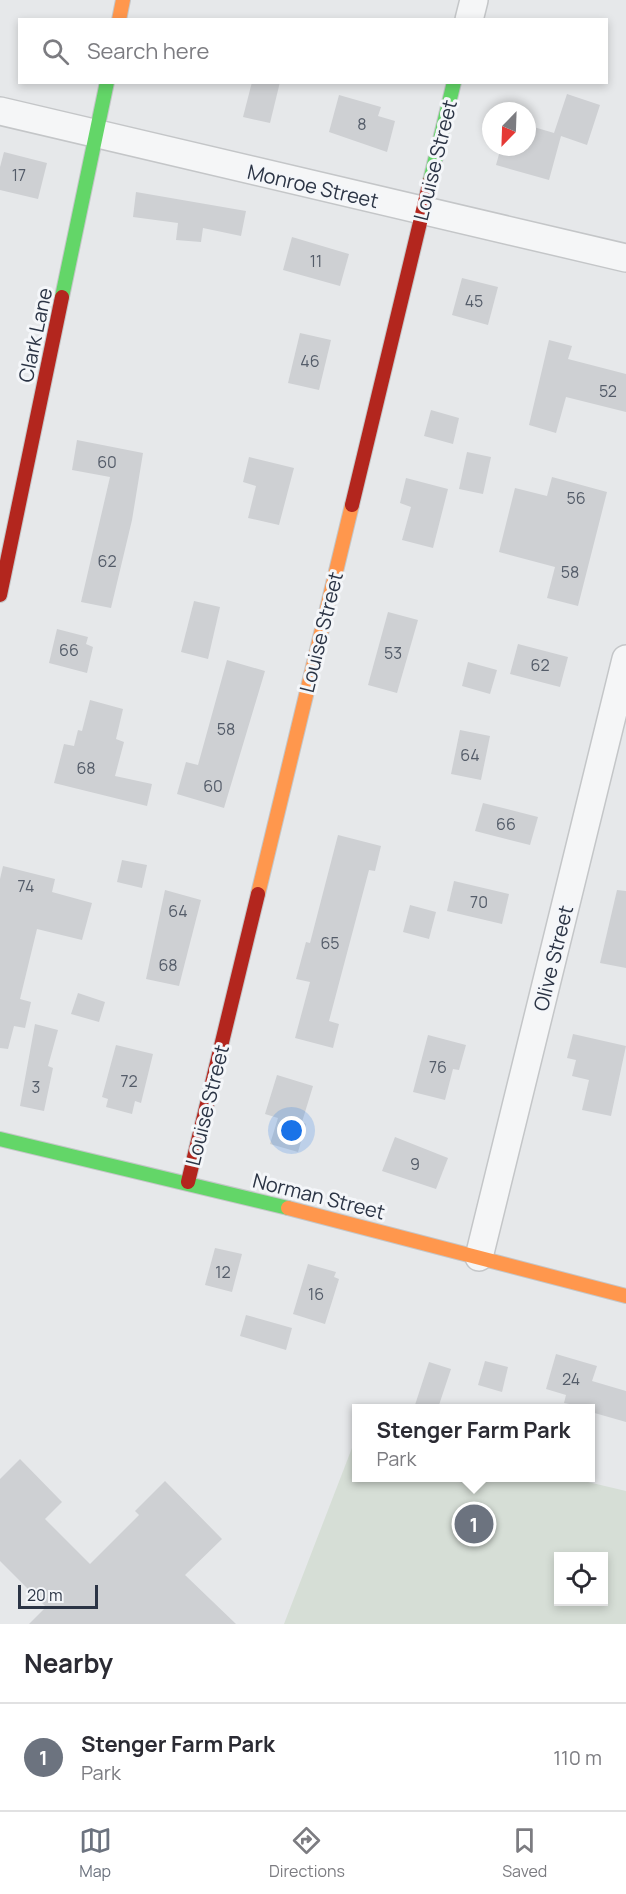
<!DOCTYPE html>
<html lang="en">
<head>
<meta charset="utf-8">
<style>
  :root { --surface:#fff; --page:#f7f7f7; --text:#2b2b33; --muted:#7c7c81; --line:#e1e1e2; --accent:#6c737f }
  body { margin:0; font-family:Manrope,sans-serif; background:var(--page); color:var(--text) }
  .controls { position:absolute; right:18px; bottom:18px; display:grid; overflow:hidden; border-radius:0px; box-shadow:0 3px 9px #0003 }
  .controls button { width:54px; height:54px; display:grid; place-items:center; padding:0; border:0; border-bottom:2px solid var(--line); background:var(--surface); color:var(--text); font:30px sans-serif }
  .compass { position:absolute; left:482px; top:102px; width:54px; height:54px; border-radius:50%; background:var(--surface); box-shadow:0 3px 9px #0003; rotate:203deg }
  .scale { position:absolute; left:18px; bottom:15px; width:80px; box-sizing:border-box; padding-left:6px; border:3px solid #2b3445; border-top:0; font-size:16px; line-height:21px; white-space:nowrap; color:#2b3445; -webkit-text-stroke:4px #f4f6f9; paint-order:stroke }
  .you { position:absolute; left:292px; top:1131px; width:21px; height:21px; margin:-15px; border:4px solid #fff; border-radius:50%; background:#1a73e8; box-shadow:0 0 0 9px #1a73e833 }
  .badge { display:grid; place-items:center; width:39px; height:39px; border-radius:50%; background:var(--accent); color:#fff; font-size:20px; font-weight:700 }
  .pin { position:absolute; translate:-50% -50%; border:3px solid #fff; box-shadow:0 2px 6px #0006 }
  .popup { position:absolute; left:352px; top:1404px; width:243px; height:78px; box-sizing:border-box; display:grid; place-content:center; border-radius:0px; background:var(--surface); filter:drop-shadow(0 2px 4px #0005); font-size:20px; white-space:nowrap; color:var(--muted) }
  .popup b { font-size:22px; color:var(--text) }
  .popup::after { content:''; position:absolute; left:50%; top:100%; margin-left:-12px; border:12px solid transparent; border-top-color:var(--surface) }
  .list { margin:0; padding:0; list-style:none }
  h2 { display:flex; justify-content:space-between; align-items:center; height:78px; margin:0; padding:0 24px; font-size:26px }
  h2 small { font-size:20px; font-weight:400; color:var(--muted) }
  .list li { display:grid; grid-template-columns:39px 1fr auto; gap:18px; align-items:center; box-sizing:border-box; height:108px; padding:0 24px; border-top:2px solid var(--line) }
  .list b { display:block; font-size:22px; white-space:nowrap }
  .list p { margin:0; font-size:20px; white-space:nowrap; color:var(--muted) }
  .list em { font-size:20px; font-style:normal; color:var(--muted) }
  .icon { flex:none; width:33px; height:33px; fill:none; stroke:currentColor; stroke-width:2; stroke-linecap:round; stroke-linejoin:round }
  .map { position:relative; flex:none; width:626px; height:1624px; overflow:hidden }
  .search { position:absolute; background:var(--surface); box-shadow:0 3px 9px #0003; left:18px; right:18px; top:18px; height:66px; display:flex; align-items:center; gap:15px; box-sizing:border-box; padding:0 21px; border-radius:0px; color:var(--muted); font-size:22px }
  .sheet { height:186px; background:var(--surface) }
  nav { display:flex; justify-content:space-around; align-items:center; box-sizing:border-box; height:84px; border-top:2px solid var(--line); background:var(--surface); font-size:16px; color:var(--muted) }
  nav a { display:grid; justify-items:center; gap:3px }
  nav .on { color:var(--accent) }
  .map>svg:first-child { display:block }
  .green { fill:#d6ded6; fill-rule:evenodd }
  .building { fill:#ced0d3 }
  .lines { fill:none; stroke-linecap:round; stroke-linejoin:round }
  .street-casing { stroke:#c4c6c8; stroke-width:30 }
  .fast-casing { stroke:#c4c6c8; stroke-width:16 }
  .slow-casing { stroke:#c4c6c8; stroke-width:16 }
  .jam-casing { stroke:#c4c6c8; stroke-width:16 }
  .street { stroke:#f5f6f7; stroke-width:27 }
  .fast { stroke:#63d668; stroke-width:14 }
  .slow { stroke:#ff974d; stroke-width:14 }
  .jam { stroke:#b3261e; stroke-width:14 }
  .labels { text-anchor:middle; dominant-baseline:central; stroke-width:6; stroke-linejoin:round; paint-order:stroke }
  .number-label { font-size:16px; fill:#545c69 }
  .street-label { font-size:20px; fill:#2b3445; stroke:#f4f6f9 }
</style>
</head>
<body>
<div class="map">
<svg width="626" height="1624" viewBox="0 0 626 1624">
  <rect width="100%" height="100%" fill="#e6e8ea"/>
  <path class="green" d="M 357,1435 L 357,1478 L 571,1478 L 626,1491 L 626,1624 L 284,1624 ZM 558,1556 L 604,1556 L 604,1602 L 558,1602 Z"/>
  <g class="building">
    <polygon points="252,82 280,82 270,123 243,117"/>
    <polygon points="567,94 600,105 587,145 561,136 549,180 496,165 501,147 527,147 527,125 554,133"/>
    <polygon points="339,95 381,107 378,116 395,121 387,152 329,132"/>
    <polygon points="4,152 47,163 38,199 0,190 0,167"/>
    <polygon points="136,192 246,211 241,236 203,228 201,242 176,240 178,223 133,217"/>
    <polygon points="292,237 349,254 340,286 283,270"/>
    <polygon points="462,278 498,287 488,325 452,315"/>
    <polygon points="300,333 331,340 319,390 288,383"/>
    <polygon points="549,340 572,346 568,359 626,374 626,412 566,397 556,433 529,425"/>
    <polygon points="431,410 459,418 453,444 424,436"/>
    <polygon points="77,440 143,453 132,520 111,608 81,602 110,477 72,470"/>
    <polygon points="467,452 491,457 483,494 459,489"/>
    <polygon points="249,457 294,468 279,525 248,518 256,486 243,482"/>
    <polygon points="552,477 607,492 578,606 547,598 555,567 499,552 515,488 547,496"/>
    <polygon points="406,478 448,489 433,548 402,540 411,507 400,503"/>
    <polygon points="194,601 220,607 208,659 181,652"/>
    <polygon points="388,612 418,620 397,693 368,685"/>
    <polygon points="57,629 88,637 86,644 93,647 87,673 49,663"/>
    <polygon points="518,644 568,657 560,687 510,674"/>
    <polygon points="227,660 265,671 224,808 177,794 186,762 198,765"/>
    <polygon points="468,662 497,670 490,694 462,686"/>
    <polygon points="90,700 123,709 116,739 124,742 115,776 152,784 147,806 54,783 64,744 74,746 78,730 82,731"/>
    <polygon points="460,730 490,736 481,780 451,774"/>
    <polygon points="483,803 538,817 530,845 475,831"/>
    <polygon points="338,835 381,846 375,871 369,870 329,1021 339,1024 333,1048 295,1038 310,982 296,979 306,942 310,943"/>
    <polygon points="122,860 147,865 142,888 117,882"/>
    <polygon points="3,866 55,879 52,892 92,903 82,940 37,929 20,999 31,1002 25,1028 14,1026 8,1049 0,1048 0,879"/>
    <polygon points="454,881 509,894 502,924 447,911"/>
    <polygon points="165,890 201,900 179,986 146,979"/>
    <polygon points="617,890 626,891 626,968 600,963"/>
    <polygon points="410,905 436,912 429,939 403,932"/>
    <polygon points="78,993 105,1002 99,1022 71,1014"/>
    <polygon points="35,1024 58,1030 48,1066 53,1068 44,1111 20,1106"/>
    <polygon points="573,1034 626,1046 611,1116 582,1110 589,1080 572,1076 576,1060 567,1058"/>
    <polygon points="428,1035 466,1045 459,1070 453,1069 445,1100 413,1092"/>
    <polygon points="116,1045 153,1054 141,1103 135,1101 132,1114 106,1107 108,1099 102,1097"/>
    <polygon points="277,1075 313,1086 302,1122 306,1124 298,1152 270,1144 278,1118 265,1114"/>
    <polygon points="395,1137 448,1158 436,1189 382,1171"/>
    <polygon points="215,1248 242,1254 232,1292 205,1285"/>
    <polygon points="308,1264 336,1272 334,1277 339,1279 325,1324 293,1314"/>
    <polygon points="246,1315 292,1328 286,1350 240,1336"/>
    <polygon points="556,1354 597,1366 592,1381 626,1391 626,1422 591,1412 591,1408 564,1403 566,1395 546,1389"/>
    <polygon points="485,1361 508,1367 502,1392 478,1385"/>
    <polygon points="429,1362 451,1369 438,1408 414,1408"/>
    <polygon points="20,1459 62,1502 45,1519 90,1564 139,1515 135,1511 165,1481 222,1539 185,1575 236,1624 29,1624 46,1607 0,1561 0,1479"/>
  </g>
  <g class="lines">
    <defs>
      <g id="street">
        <polyline points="469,20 474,0"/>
        <polyline points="0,111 626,258"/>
        <polyline points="479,1257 626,659"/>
      </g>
      <g id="fast">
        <polyline points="430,181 454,82"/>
        <polyline points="62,297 107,82"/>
        <polyline points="0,1139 288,1208"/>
      </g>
      <g id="slow">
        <polyline points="119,20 123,0"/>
        <polyline points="258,894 352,505"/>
        <polyline points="288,1208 626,1296"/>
      </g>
      <g id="jam">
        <polyline points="352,505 430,181"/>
        <polyline points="0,595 62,297"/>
        <polyline points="188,1182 258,894"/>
      </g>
    </defs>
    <use href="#street" class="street-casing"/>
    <use href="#fast" class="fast-casing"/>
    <use href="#slow" class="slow-casing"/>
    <use href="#jam" class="jam-casing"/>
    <use href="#street" class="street"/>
    <use href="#fast" class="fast"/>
    <use href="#slow" class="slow"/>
    <use href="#jam" class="jam"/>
  </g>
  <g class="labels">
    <g class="number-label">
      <text x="362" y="124">8</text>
      <text x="19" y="175">17</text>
      <text x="316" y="261">11</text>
      <text x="474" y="301">45</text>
      <text x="310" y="361">46</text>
      <text x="608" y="391">52</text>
      <text x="107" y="462">60</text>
      <text x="576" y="498">56</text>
      <text x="107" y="561">62</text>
      <text x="570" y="572">58</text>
      <text x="69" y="650">66</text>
      <text x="393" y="653">53</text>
      <text x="540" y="665">62</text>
      <text x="226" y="729">58</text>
      <text x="470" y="755">64</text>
      <text x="86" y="768">68</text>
      <text x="213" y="786">60</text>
      <text x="506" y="824">66</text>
      <text x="26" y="886">74</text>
      <text x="479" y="902">70</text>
      <text x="178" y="911">64</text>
      <text x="330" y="943">65</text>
      <text x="168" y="965">68</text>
      <text x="438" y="1067">76</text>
      <text x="129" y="1081">72</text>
      <text x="36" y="1087">3</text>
      <text x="415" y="1164">9</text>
      <text x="223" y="1272">12</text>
      <text x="316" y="1294">16</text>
      <text x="571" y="1379">24</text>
    </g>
    <g class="street-label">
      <text transform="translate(435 160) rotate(-76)">Louise Street</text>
      <text transform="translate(313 186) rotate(13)">Monroe Street</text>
      <text transform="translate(35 335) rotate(-78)">Clark Lane</text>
      <text transform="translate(321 632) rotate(-76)">Louise Street</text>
      <text transform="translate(553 958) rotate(-76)">Olive Street</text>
      <text transform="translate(207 1105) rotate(-76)">Louise Street</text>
      <text transform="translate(319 1196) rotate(14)">Norman Street</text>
    </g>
  </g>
</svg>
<div class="controls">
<button><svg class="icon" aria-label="locate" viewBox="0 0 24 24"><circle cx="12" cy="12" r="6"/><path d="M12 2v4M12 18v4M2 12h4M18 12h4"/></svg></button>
</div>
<svg class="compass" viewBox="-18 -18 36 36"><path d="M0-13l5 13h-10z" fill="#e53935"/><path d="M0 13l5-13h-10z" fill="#7c7c81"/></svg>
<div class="scale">20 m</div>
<div class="you"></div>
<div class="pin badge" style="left:474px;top:1524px">1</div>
<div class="popup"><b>Stenger Farm Park</b>Park</div>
<div class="search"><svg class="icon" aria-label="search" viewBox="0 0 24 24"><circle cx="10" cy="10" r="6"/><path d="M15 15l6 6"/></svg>Search here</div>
</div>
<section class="sheet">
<h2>Nearby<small></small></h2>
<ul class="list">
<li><span class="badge">1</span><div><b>Stenger Farm Park</b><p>Park</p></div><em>110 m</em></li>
</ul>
</section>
<nav>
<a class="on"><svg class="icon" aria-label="map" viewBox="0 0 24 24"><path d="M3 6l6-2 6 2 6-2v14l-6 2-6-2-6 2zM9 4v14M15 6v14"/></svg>Map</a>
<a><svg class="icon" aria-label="directions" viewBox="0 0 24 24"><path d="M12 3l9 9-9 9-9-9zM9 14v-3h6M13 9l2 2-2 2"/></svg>Directions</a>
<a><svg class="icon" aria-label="saved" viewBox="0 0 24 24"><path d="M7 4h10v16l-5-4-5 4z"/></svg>Saved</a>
</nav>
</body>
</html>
